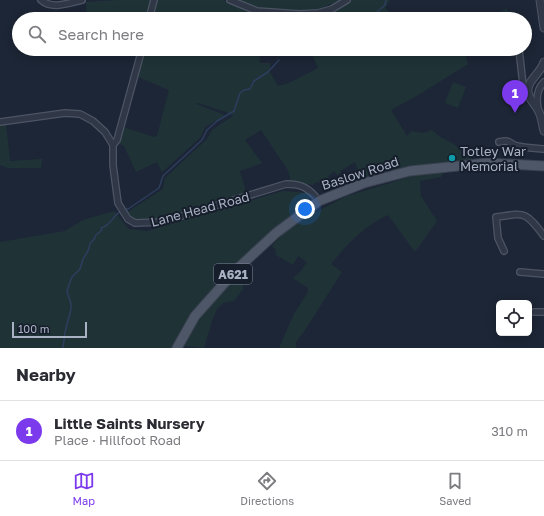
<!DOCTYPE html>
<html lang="en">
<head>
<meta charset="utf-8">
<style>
  :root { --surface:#fff; --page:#f2f2f3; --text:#2b2b33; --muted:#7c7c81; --line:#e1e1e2; --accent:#7c3aed }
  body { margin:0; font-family:"Golos Text",sans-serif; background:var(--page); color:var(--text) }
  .controls { position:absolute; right:12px; bottom:12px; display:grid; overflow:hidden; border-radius:6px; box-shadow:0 2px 10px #0003 }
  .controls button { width:36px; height:36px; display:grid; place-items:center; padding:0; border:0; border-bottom:1px solid var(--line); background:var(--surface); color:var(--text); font:20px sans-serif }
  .scale { position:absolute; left:12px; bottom:10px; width:75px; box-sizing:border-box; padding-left:4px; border:2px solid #a9b2c4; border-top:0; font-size:11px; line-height:14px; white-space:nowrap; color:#a9b2c4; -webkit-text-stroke:3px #161d2b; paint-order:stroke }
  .you { position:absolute; left:305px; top:209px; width:14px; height:14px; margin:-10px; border:3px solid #fff; border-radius:50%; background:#1a73e8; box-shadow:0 0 0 6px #1a73e833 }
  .badge { display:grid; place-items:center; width:26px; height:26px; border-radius:50%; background:var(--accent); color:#fff; font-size:13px; font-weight:700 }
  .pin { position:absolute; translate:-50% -33px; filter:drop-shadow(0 1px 2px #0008) }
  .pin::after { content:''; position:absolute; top:21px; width:14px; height:12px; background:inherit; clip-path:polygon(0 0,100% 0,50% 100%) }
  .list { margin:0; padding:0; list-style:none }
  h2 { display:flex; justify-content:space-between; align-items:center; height:52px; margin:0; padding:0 16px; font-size:17px }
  h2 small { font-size:13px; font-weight:400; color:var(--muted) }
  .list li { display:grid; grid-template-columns:26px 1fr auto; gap:12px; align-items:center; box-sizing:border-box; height:60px; padding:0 16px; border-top:1px solid var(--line) }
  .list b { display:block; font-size:15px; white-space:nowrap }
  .list p { margin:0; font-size:13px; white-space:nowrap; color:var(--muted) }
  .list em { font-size:13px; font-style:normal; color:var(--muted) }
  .icon { flex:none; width:22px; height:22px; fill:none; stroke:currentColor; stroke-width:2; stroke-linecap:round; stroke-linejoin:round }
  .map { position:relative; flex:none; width:544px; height:348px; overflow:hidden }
  .search { position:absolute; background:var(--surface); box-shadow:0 2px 10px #0003; left:12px; right:12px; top:12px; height:44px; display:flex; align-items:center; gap:10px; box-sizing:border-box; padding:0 14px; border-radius:22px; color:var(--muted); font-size:15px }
  .sheet { height:112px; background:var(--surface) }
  nav { display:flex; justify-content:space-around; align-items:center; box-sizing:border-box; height:56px; border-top:1px solid var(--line); background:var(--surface); font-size:11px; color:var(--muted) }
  nav a { display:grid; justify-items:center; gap:2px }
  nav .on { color:var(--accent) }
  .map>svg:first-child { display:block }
  .green { fill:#1f3337 }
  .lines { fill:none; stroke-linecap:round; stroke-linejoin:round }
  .stream { stroke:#2d3d5d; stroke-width:1.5 }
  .minor-casing { stroke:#4d5565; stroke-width:8 }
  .tertiary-casing { stroke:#4d5565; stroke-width:9 }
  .primary-casing { stroke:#394150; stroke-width:11 }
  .minor { stroke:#303847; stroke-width:5.5 }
  .tertiary { stroke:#303847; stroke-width:7 }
  .primary { stroke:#4e5767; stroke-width:9 }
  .culture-dot { fill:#0f9aa8; stroke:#161d2b; stroke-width:1.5 }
  .labels { text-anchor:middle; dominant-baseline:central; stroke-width:4; stroke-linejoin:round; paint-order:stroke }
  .shield { fill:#161d2b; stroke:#7d8596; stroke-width:1 }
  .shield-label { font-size:12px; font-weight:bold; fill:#a9b2c4 }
  .poi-label { font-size:13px; fill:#a9b2c4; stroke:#161d2b; text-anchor:start }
  .street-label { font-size:13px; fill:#a9b2c4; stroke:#161d2b }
</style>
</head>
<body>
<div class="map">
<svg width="544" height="348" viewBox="0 0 544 348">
  <rect width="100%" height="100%" fill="#1d2636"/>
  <g class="green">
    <polygon points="117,0 151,0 146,19 87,19 86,2"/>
    <polygon points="156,0 223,0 255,13 257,19 151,19"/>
    <polygon points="238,0 342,0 318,9 301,11 270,11 255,7"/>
    <path d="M 351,0 L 390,0 L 385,8 L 396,19 L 288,19 L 290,17 C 312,17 335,15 351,0 Z"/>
    <polygon points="506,9 511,14 507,19 486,19"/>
    <path d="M 144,49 L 259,49 L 260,63 L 270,63 L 270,72 L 278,86 L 289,83 L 318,68 L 310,49 L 464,49 L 468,64 L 415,97 L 391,110 L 407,136 L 411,131 L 423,133 L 432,130 L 440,137 L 452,143 L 457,147 L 468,146 L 472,159 L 456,161 L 455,156 L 449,156 L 450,162 L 419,166 L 361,179 L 355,162 L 340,171 L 341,173 L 336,175 L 335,171 L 328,176 L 329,179 L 318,183 L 316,182 L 313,185 C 305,183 297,182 289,181 L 290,177 L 287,169 L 261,130 L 245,140 L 262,163 L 240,171 L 246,192 C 225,198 154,225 136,221 C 132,219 129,216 126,213 L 163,189 L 165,178 L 207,139 L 212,130 L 233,116 L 226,112 L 198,103 L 196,104 L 225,115 L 205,127 L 200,138 L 162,172 L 157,162 L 136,172 L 124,146 L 117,143 L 123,127 L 154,137 L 157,136 L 169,90 L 138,77 Z"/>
    <polygon points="453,82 466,87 458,108 445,103"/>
    <polygon points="6,124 10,161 42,159 41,168 8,168 0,165 0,125"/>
    <path d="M 441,172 L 443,174 L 441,177 L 420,181 L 421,196 L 437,221 L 415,252 L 388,215 C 365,225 347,244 331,264 L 342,272 L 305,330 L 296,342 L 296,348 L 279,348 L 294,314 L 308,292 L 308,288 L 293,278 L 301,271 L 307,262 L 298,256 L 293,265 L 276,255 L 275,249 L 272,246 L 282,235 L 306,217 L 347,196 L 423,173 Z"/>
    <polygon points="283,191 310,193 312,197 305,200 299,208 238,264 173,348 0,348 0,242 65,231 83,220 114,211 129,229 147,231"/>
    <polygon points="236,274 242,281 243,284 243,289 234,301 223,303 217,309 212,321 204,348 183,346 198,319"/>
  </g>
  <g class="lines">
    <g class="stream">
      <polyline points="370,19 371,15 377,12 385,5 386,0"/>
      <polyline points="289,51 292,49"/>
      <polyline points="124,210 128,209 159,188 163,176 202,140 207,130 217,121 234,111 240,93 244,90 250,89 254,81 268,72 279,60"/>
      <path d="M 63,348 L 65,332 L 71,309 L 71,304 L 67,291 L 70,282 L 72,277 L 80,269 L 83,259 L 88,251 L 90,244 L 95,238 L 95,236 L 102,230 L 101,228 C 112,225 112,216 120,212"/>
    </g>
    <defs>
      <g id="minor">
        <path d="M 41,0 C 52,10 69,3 82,0"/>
        <polyline points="230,0 257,11 299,14 318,13 332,9 347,0"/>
        <polyline points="149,19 154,0"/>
        <polyline points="519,49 523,85 528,92"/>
        <path d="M 538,108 C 536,98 537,89 544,82"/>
        <path d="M 0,122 L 65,113 L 80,114 L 93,121 L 105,132 L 113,145 L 113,165 L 118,203 L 128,219 L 135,223 L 162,222 L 286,184 C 302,184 309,188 319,201"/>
        <path d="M 499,142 C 512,139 508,144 517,146 C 526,148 535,148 544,149"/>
        <polyline points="113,145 117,140 142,49"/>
        <path d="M 504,251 L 498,238 L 496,217 C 526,213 525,211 544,236"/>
        <polyline points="520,272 544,274"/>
        <polyline points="534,312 544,312"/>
      </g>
      <g id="tertiary">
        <polyline points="540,0 544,28"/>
        <path d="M 544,62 C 541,71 534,76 530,83 C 523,96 535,102 539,112 C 542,118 542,124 544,131"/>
      </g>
      <polyline id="primary" points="177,348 195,316 236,270 276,233 319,201 364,183 410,171 487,163 544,166"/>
    </defs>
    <use href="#minor" class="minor-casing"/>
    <use href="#tertiary" class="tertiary-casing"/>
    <use href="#primary" class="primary-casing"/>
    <use href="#minor" class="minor"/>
    <use href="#tertiary" class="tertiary"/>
    <use href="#primary" class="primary"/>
  </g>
  <circle class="culture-dot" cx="452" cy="158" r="4"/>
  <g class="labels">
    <rect class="shield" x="214" y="264" width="38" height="20" rx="3"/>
    <g class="shield-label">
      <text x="233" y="274">A621</text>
    </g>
    <g class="poi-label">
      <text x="460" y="151">Totley War<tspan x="460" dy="15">Memorial</tspan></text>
    </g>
    <g class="street-label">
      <text transform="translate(360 173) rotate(-18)">Baslow Road</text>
      <text transform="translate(200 209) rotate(-15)">Lane Head Road</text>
    </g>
  </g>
</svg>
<div class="controls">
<button><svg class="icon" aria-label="locate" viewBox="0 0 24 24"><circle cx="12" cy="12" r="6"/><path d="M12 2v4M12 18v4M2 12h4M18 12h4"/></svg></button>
</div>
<div class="scale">100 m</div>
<div class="you"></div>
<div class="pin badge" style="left:515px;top:113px">1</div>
<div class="search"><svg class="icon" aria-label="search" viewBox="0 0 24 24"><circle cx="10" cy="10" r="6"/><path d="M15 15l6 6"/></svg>Search here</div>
</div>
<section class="sheet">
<h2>Nearby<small></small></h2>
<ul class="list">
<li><span class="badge">1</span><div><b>Little Saints Nursery</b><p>Place · Hillfoot Road</p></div><em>310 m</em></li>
</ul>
</section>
<nav>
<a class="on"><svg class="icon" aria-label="map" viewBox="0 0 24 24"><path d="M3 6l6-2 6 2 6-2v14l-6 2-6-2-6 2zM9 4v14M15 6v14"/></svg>Map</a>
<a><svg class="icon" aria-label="directions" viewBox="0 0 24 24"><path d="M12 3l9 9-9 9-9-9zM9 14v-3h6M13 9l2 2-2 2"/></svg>Directions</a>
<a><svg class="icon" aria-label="saved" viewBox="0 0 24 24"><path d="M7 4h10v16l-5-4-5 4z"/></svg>Saved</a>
</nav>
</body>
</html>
